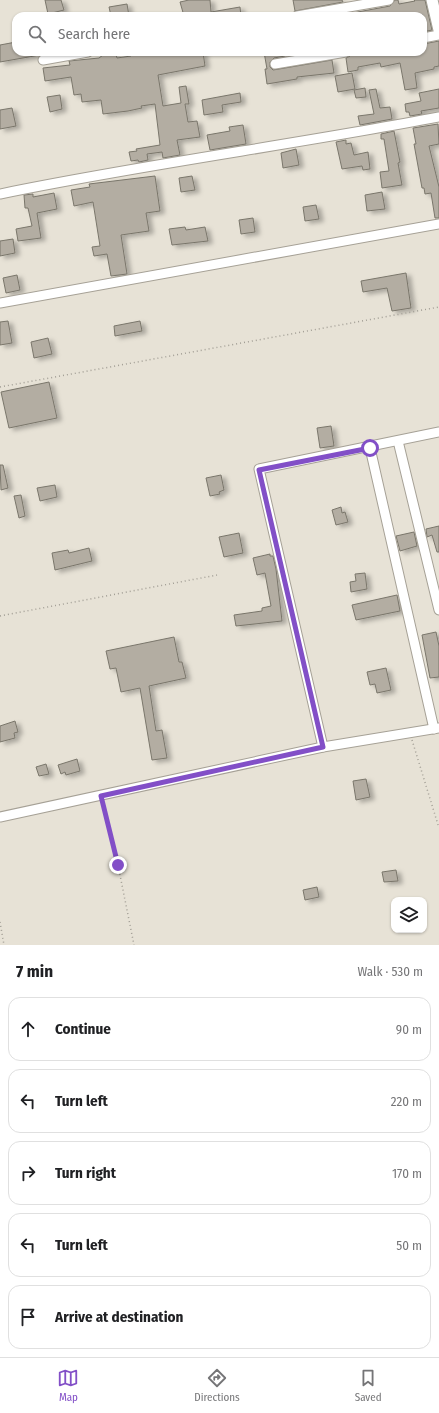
<!DOCTYPE html>
<html lang="en">
<head>
<meta charset="utf-8">
<style>
  :root { --surface:#fff; --page:#f6f6f6; --text:#202124; --muted:#757577; --line:#e0e0e0; --accent:#824fc7 }
  body { margin:0; font-family:"Fira Sans Condensed",sans-serif; background:var(--page); color:var(--text) }
  .controls { position:absolute; right:12px; bottom:12px; display:grid; overflow:hidden; border-radius:8px; box-shadow:0 1px 3px #0004 }
  .controls button { width:36px; height:36px; display:grid; place-items:center; padding:0; border:0; border-bottom:1px solid var(--line); background:var(--surface); color:var(--text); font:20px sans-serif }
  .stop { position:absolute; width:12px; height:12px; margin:-9px; border:3px solid #824fc7; border-radius:50%; background:#fff }
  .stop.end { background:#824fc7; border-color:#fff; box-shadow:0 1px 4px #0008 }
  .list { margin:0; padding:0; list-style:none }
  h2 { display:flex; justify-content:space-between; align-items:center; height:52px; margin:0; padding:0 16px; font-size:17px }
  h2 small { font-size:13px; font-weight:400; color:var(--muted) }
  .list li { display:grid; grid-template-columns:26px 1fr auto; gap:12px; align-items:center; box-sizing:border-box; height:64px; margin:0 8px 8px; padding:0 8px; border:1px solid var(--line); border-radius:12px }
  .list b { display:block; font-size:15px; white-space:nowrap }
  .list em { font-size:13px; font-style:normal; color:var(--muted) }
  .icon { flex:none; width:22px; height:22px; fill:none; stroke:currentColor; stroke-width:2; stroke-linecap:round; stroke-linejoin:round }
  .map { position:relative; flex:none; width:439px; height:945px; overflow:hidden }
  .search { position:absolute; background:var(--surface); box-shadow:0 1px 3px #0004; left:12px; right:12px; top:12px; height:44px; display:flex; align-items:center; gap:10px; box-sizing:border-box; padding:0 14px; border-radius:12px; color:var(--muted); font-size:15px }
  .sheet { height:412px; background:var(--surface) }
  nav { display:flex; justify-content:space-around; align-items:center; box-sizing:border-box; height:56px; border-top:1px solid var(--line); background:var(--surface); font-size:11px; color:var(--muted) }
  nav a { display:grid; justify-items:center; gap:2px }
  nav .on { color:var(--accent) }
  .map>svg:first-child { display:block }
  .building { fill:#b3ada2; stroke:#7a766b; filter:url(#shadow) }
  .lines { fill:none; stroke-linecap:round; stroke-linejoin:round }
  .minor-casing { stroke:#a6a196; stroke-width:11 }
  .tertiary-casing { stroke:#a6a196; stroke-width:13 }
  .path { stroke:#a29e95; stroke-width:1.5; stroke-dasharray:1 3; stroke-linecap:butt }
  .minor { stroke:#fff; stroke-width:9 }
  .tertiary { stroke:#fff; stroke-width:11 }
  .route { stroke:#824fc7; stroke-width:5 }
</style>
</head>
<body>
<div class="map">
<svg width="439" height="945" viewBox="0 0 439 945">
  <defs>
    <filter id="shadow"><feDropShadow dx="4.5" dy="2.5" stdDeviation="2" flood-color="#0004"/></filter>
  </defs>
  <rect width="100%" height="100%" fill="#e7e2d6"/>
  <g class="building">
    <polygon points="45,0 61,0 64,10 48,14"/>
    <polygon points="189,0 210,0 211,12 240,7 241,16 184,16 180,2"/>
    <polygon points="293,0 342,0 343,2 295,11"/>
    <polygon points="395,0 398,0 399,4 415,1 414,0 425,0 432,30 423,32 423,15 336,16 390,6"/>
    <polygon points="127,4 129,16 111,16 109,7"/>
    <polygon points="439,41 439,66 434,67 434,69 415,73 417,88 405,90 400,63 381,67 380,63 358,67 358,70 348,72 346,58 350,56 352,52 423,52 423,44"/>
    <polygon points="16,42 16,52 39,52 40,55 0,62 0,45"/>
    <polygon points="130,52 203,52 205,66 158,75 163,106 181,103 179,87 186,86 189,104 185,104 188,122 197,121 200,137 177,140 180,155 163,158 162,152 147,154 148,160 139,162 138,160 131,161 129,152 137,151 136,149 160,145 155,104 141,106 142,108 128,111 103,114 101,100 82,102 81,94 74,95 71,77 45,81 43,68 70,65 69,61 99,58 103,55 116,54 117,58 131,56"/>
    <polygon points="264,52 284,52 285,56 274,58 270,62 270,67 273,70 332,60 334,73 297,77 297,79 267,84 265,69 267,69"/>
    <polygon points="352,73 355,89 338,92 335,76"/>
    <polygon points="365,88 366,97 356,98 354,90"/>
    <polygon points="376,89 380,108 390,107 392,119 360,125 358,116 374,114 369,90"/>
    <polygon points="439,89 439,108 421,111 422,114 410,116 409,112 406,112 405,104 421,101 419,93"/>
    <polygon points="240,93 241,102 222,105 223,112 204,115 202,100"/>
    <polygon points="60,95 62,109 50,112 47,97"/>
    <polygon points="12,108 16,126 0,129 0,110"/>
    <polygon points="438,124 439,144 429,146 439,187 439,218 435,218 431,193 425,194 424,188 422,188 414,144 416,144 413,128"/>
    <polygon points="243,125 246,144 210,150 207,135 230,131 229,127"/>
    <polygon points="394,131 400,162 398,163 402,185 382,188 380,172 389,171 384,139 381,139 381,134"/>
    <polygon points="346,140 346,144 351,143 354,155 368,152 370,169 363,170 362,166 342,169 336,142"/>
    <polygon points="296,149 299,165 283,168 281,153"/>
    <polygon points="155,176 160,211 146,213 149,231 121,235 127,274 111,276 107,254 94,256 92,247 100,246 93,202 74,206 71,190 90,187 89,184"/>
    <polygon points="192,176 195,190 181,192 179,178"/>
    <polygon points="382,192 385,209 367,211 365,195"/>
    <polygon points="54,193 57,209 37,213 41,238 18,241 16,229 32,226 28,208 25,208 24,195 33,194 33,197"/>
    <polygon points="316,205 319,219 305,221 303,207"/>
    <polygon points="253,218 255,232 241,234 239,220"/>
    <polygon points="185,227 186,230 205,227 208,241 172,245 169,229"/>
    <polygon points="13,239 15,253 0,256 0,241"/>
    <polygon points="406,273 411,308 392,311 387,288 363,292 361,281"/>
    <polygon points="17,275 20,290 6,293 3,278"/>
    <polygon points="8,321 12,343 0,345 0,322"/>
    <polygon points="140,321 142,331 115,336 114,326"/>
    <polygon points="48,338 52,354 34,358 31,342"/>
    <polygon points="49,382 57,418 9,428 1,392"/>
    <polygon points="331,426 334,446 320,448 317,428"/>
    <polygon points="0,465 3,465 8,488 1,490"/>
    <polygon points="221,475 224,490 219,492 220,494 210,496 206,478"/>
    <polygon points="55,485 57,497 40,501 37,488"/>
    <polygon points="21,495 25,516 19,518 14,496"/>
    <polygon points="341,507 342,513 345,512 348,522 336,525 332,510"/>
    <polygon points="439,526 439,552 437,552 432,535 427,537 426,529"/>
    <polygon points="414,532 417,546 400,551 396,536"/>
    <polygon points="239,533 243,553 224,557 219,537"/>
    <polygon points="89,548 92,561 55,570 52,553 68,550 69,553"/>
    <polygon points="270,554 270,556 273,556 276,569 282,621 236,626 234,615 262,611 262,608 271,606 265,573 257,575 253,558"/>
    <polygon points="365,573 367,589 351,592 350,582 356,581 355,574"/>
    <polygon points="397,595 400,611 356,620 352,605"/>
    <polygon points="436,632 439,646 439,677 430,678 422,635"/>
    <polygon points="174,637 179,662 182,662 186,678 149,686 156,731 162,730 167,758 152,760 140,688 121,692 116,668 110,669 106,651"/>
    <polygon points="386,668 391,690 377,693 375,684 370,685 367,672"/>
    <polygon points="15,721 18,732 14,733 15,738 0,742 0,726"/>
    <polygon points="77,759 80,771 66,775 65,772 61,774 58,765"/>
    <polygon points="46,764 49,774 39,776 36,767"/>
    <polygon points="366,779 370,797 356,800 353,781"/>
    <polygon points="396,870 398,881 384,882 382,872"/>
    <polygon points="317,887 319,897 305,900 303,890"/>
  </g>
  <g class="lines">
    <defs>
      <g id="minor">
        <polyline points="297,16 389,0"/>
        <polyline points="423,38 439,35"/>
        <polyline points="43,60 88,52"/>
        <polyline points="275,64 346,52"/>
        <path d="M 0,194 C 145,164 293,145 439,117"/>
        <polyline points="0,303 439,224"/>
        <polyline points="398,441 439,610"/>
        <polyline points="370,448 434,729"/>
        <polyline points="323,747 259,469 439,432"/>
        <polyline points="0,817 323,747 439,728"/>
      </g>
      <polyline id="tertiary" points="432,0 439,30"/>
    </defs>
    <use href="#minor" class="minor-casing"/>
    <use href="#tertiary" class="tertiary-casing"/>
    <g class="path">
      <polyline points="0,387 439,307"/>
      <polyline points="0,616 217,575"/>
      <polyline points="412,740 439,828"/>
      <polyline points="103,804 118,865 134,945"/>
      <polyline points="0,922 4,945"/>
    </g>
    <use href="#minor" class="minor"/>
    <use href="#tertiary" class="tertiary"/>
  </g>
  <g class="lines">
    <polyline class="route" points="118,865 101,796 323,747 259,470 370,448"/>
  </g>
</svg>
<div class="controls">
<button><svg class="icon" aria-label="layers" viewBox="0 0 24 24"><path d="M12 4l9 5-9 5-9-5zM3 14l9 5 9-5"/></svg></button>
</div>
<div class="stop" style="left:370px;top:448px"></div>
<div class="stop end" style="left:118px;top:865px"></div>
<div class="search"><svg class="icon" aria-label="search" viewBox="0 0 24 24"><circle cx="10" cy="10" r="6"/><path d="M15 15l6 6"/></svg>Search here</div>
</div>
<section class="sheet">
<h2>7 min<small>Walk · 530 m</small></h2>
<ul class="list">
<li><svg class="icon" aria-label="ahead" viewBox="0 0 24 24"><path d="M12 20V5M6 11l6-6 6 6"/></svg><div><b>Continue</b></div><em>90 m</em></li>
<li><svg class="icon" aria-label="left" viewBox="0 0 24 24"><path d="M17 20v-9H6M10 6l-5 5 5 5"/></svg><div><b>Turn left</b></div><em>220 m</em></li>
<li><svg class="icon" aria-label="right" viewBox="0 0 24 24"><path d="M7 20v-9h11M14 6l5 5-5 5"/></svg><div><b>Turn right</b></div><em>170 m</em></li>
<li><svg class="icon" aria-label="left" viewBox="0 0 24 24"><path d="M17 20v-9H6M10 6l-5 5 5 5"/></svg><div><b>Turn left</b></div><em>50 m</em></li>
<li><svg class="icon" aria-label="arrive" viewBox="0 0 24 24"><path d="M6 21V4h12l-3 4 3 4H6"/></svg><div><b>Arrive at destination</b></div></li>
</ul>
</section>
<nav>
<a class="on"><svg class="icon" aria-label="map" viewBox="0 0 24 24"><path d="M3 6l6-2 6 2 6-2v14l-6 2-6-2-6 2zM9 4v14M15 6v14"/></svg>Map</a>
<a><svg class="icon" aria-label="directions" viewBox="0 0 24 24"><path d="M12 3l9 9-9 9-9-9zM9 14v-3h6M13 9l2 2-2 2"/></svg>Directions</a>
<a><svg class="icon" aria-label="saved" viewBox="0 0 24 24"><path d="M7 4h10v16l-5-4-5 4z"/></svg>Saved</a>
</nav>
</body>
</html>
